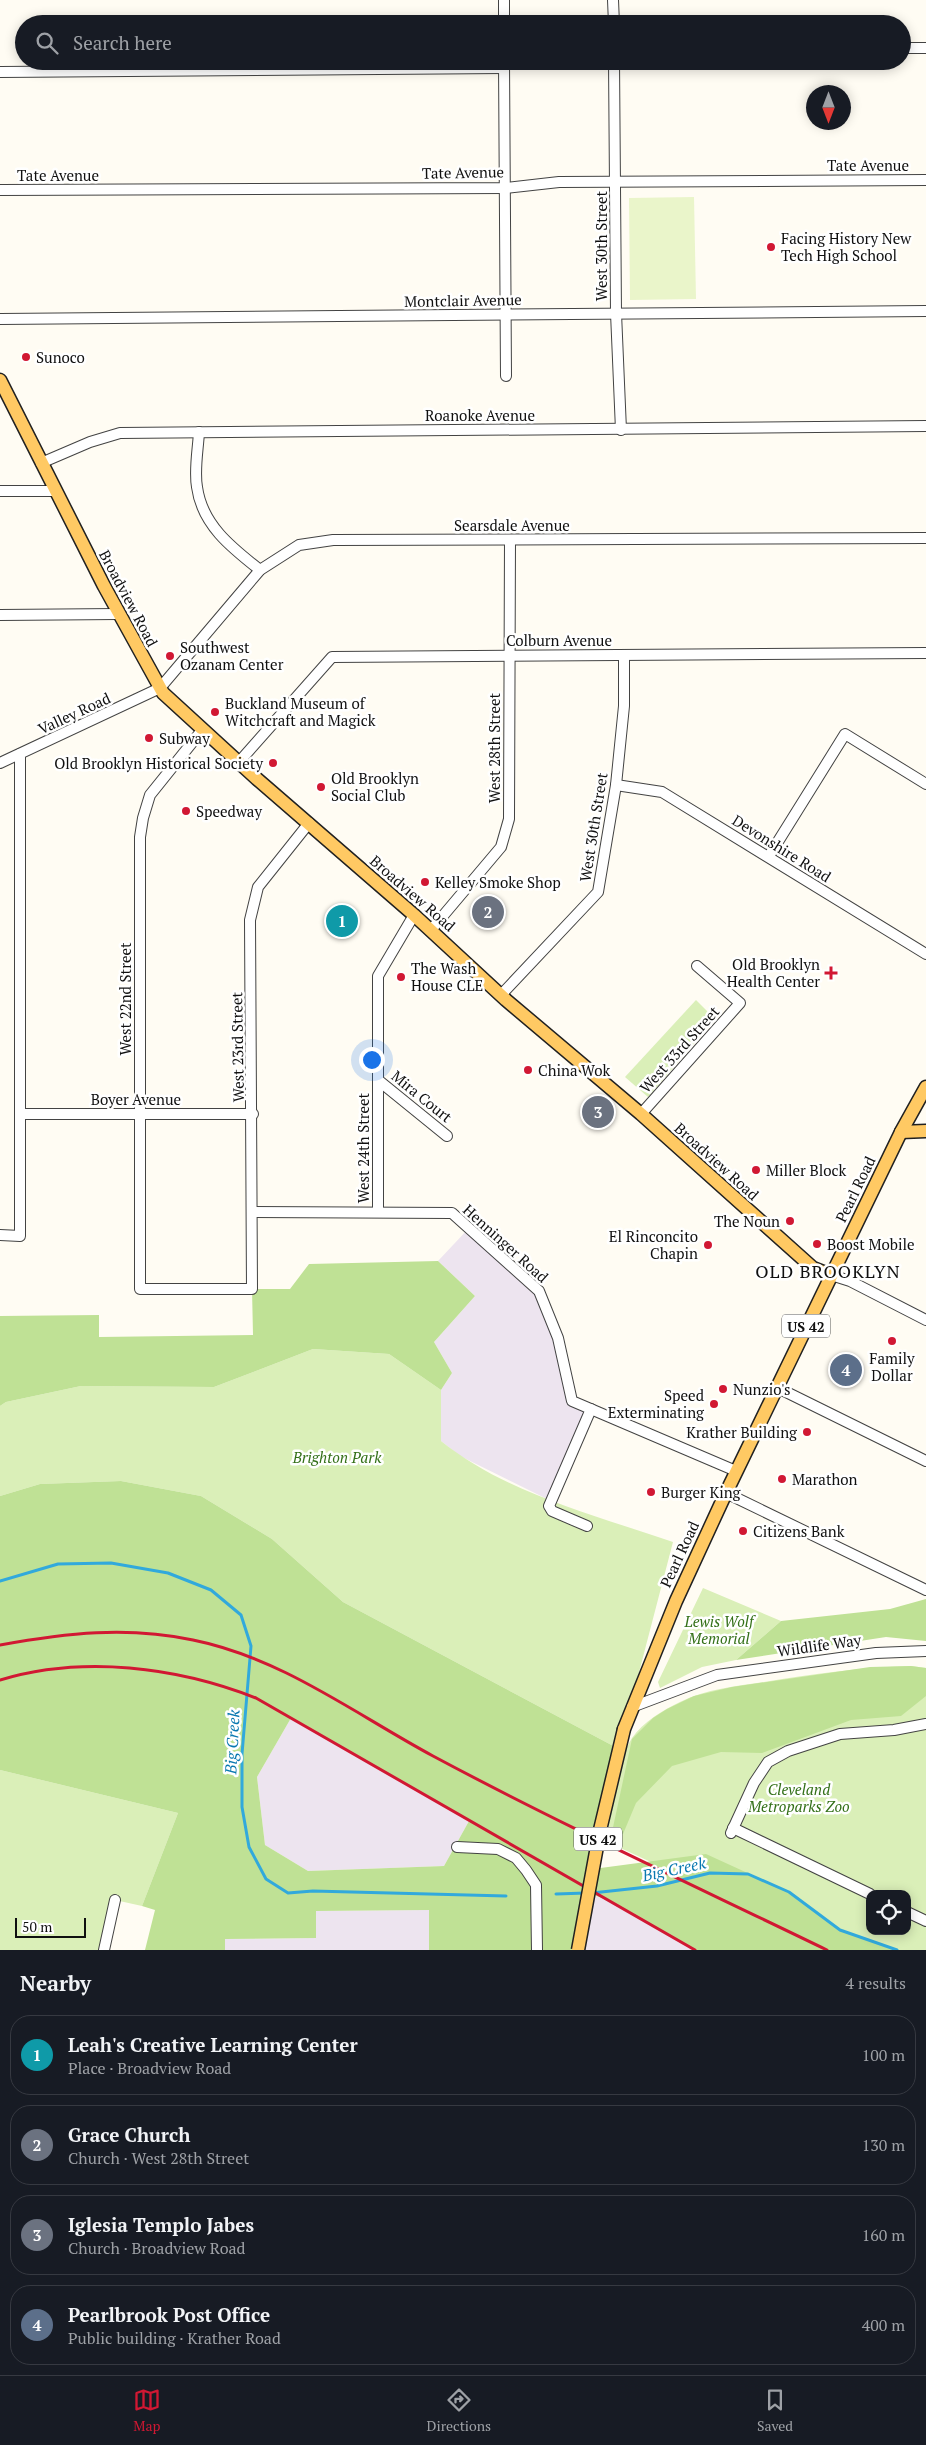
<!DOCTYPE html>
<html lang="en">
<head>
<meta charset="utf-8">
<style>
  :root { --surface:#171b24; --page:#20242c; --text:#f1f3f6; --muted:#9ea1a6; --line:#363941; --accent:#d11833 }
  body { margin:0; font-family:"PT Serif",serif; background:var(--page); color:var(--text) }
  .controls { position:absolute; right:15px; bottom:15px; display:grid; overflow:hidden; border-radius:10px; box-shadow:0 2px 12px #0003 }
  .controls button { width:45px; height:45px; display:grid; place-items:center; padding:0; border:0; border-bottom:1px solid var(--line); background:var(--surface); color:var(--text); font:25px sans-serif }
  .compass { position:absolute; left:806px; top:85px; width:45px; height:45px; border-radius:50%; background:var(--surface); box-shadow:0 2px 12px #0003; rotate:180deg }
  .scale { position:absolute; left:15px; bottom:12px; width:71px; box-sizing:border-box; padding-left:5px; border:2px solid #101010; border-top:0; font-size:14px; line-height:18px; white-space:nowrap; color:#101010; -webkit-text-stroke:4px #fff; paint-order:stroke }
  .you { position:absolute; left:371px; top:1059px; width:18px; height:18px; margin:-12px; border:4px solid #fff; border-radius:50%; background:#1a73e8; box-shadow:0 0 0 8px #1a73e833 }
  .badge { display:grid; place-items:center; width:32px; height:32px; border-radius:50%; background:var(--accent); color:#fff; font-size:16px; font-weight:700 }
  .pin { position:absolute; translate:-50% -50%; border:2px solid #fff; box-shadow:0 1px 5px #0006 }
  .list { margin:0; padding:0; list-style:none }
  h2 { display:flex; justify-content:space-between; align-items:center; height:65px; margin:0; padding:0 20px; font-size:21px }
  h2 small { font-size:16px; font-weight:400; color:var(--muted) }
  .list li { display:grid; grid-template-columns:32px 1fr auto; gap:15px; align-items:center; box-sizing:border-box; height:80px; margin:0 10px 10px; padding:0 10px; border:1px solid var(--line); border-radius:20px }
  .list b { display:block; font-size:19px; white-space:nowrap }
  .list p { margin:0; font-size:16px; white-space:nowrap; color:var(--muted) }
  .list em { font-size:16px; font-style:normal; color:var(--muted) }
  .icon { flex:none; width:28px; height:28px; fill:none; stroke:currentColor; stroke-width:2; stroke-linecap:round; stroke-linejoin:round }
  .map { position:relative; flex:none; width:926px; height:1950px; overflow:hidden }
  .search { position:absolute; background:var(--surface); box-shadow:0 2px 12px #0003; left:15px; right:15px; top:15px; height:55px; display:flex; align-items:center; gap:12px; box-sizing:border-box; padding:0 18px; border-radius:28px; color:var(--muted); font-size:19px }
  .sheet { height:425px; background:var(--surface) }
  nav { display:flex; justify-content:space-around; align-items:center; box-sizing:border-box; height:70px; border-top:1px solid var(--line); background:var(--surface); font-size:14px; color:var(--muted) }
  nav a { display:grid; justify-items:center; gap:2px }
  nav .on { color:var(--accent) }
  .map>svg:first-child { display:block }
  .industrial { fill:#ede4ef }
  .green { fill:#daefb8; fill-rule:evenodd }
  .forest { fill:#bfe195; fill-rule:evenodd }
  .pitch { fill:#eaf5ca }
  .lines { fill:none; stroke-linecap:round; stroke-linejoin:round }
  .stream { stroke:#31a9dc; stroke-width:3 }
  .minor-casing { stroke:#434343; stroke-width:12 }
  .major-casing { stroke:#212121; stroke-width:15 }
  .minor { stroke:#fff; stroke-width:10 }
  .major { stroke:#ffc963; stroke-width:12 }
  .rail { stroke:#d11833; stroke-width:3 }
  .major-bridge-casing { stroke:#212121; stroke-width:15; stroke-linecap:butt }
  .major-bridge { stroke:#ffc963; stroke-width:12 }
  .poi-dot { fill:#d11833; stroke:#fff; stroke-width:2 }
  .labels { text-anchor:middle; dominant-baseline:central; stroke-width:5; stroke-linejoin:round; paint-order:stroke }
  .shield { fill:#fff; stroke:#585858; stroke-width:1 }
  .shield-label { font-size:14px; font-weight:bold; fill:#101010 }
  .street-label { font-size:15px; fill:#101010; stroke:#fff }
  .poi-label { font-size:15px; fill:#101010; stroke:#fff; text-anchor:start }
  .park-label { font-size:15px; font-style:italic; fill:#337018; stroke:#fff }
  .water-label { font-size:16px; font-style:italic; fill:#0a79b1; stroke:#fff }
  .quarter-label { font-size:18px; letter-spacing:1px; fill:#101010; stroke:#fff }
</style>
</head>
<body>
<div class="map">
<svg width="926" height="1950" viewBox="0 0 926 1950">
  <rect width="100%" height="100%" fill="#fffcf3"/>
  <g class="industrial">
    <polygon points="469,1228 539,1291 572,1401 591,1409 549,1500 460,1456 441,1441 441,1390 452,1373 434,1342 475,1296 438,1261"/>
    <polygon points="291,1718 469,1821 444,1866 308,1871 265,1845 257,1777"/>
    <polygon points="588,1893 616,1904 695,1950 578,1950"/>
    <polygon points="429,1910 429,1950 225,1950 225,1939 316,1938 316,1911"/>
  </g>
  <g class="green">
    <polygon points="696,1000 715,1019 648,1097 625,1077"/>
    <path d="M 313,1349 L 389,1354 L 441,1390 L 441,1441 C 507,1494 595,1515 673,1542 L 619,1749 L 343,1602 L 272,1539 L 201,1496 L 121,1481 L 40,1484 L 0,1496 L 0,1406 L 6,1402 L 81,1386 L 214,1387 Z"/>
    <polygon points="703,1588 781,1621 736,1660 702,1667 660,1688 658,1682"/>
    <path d="M 911,1666 L 926,1668 L 926,1950 L 842,1950 L 603,1840 C 610,1809 615,1765 632,1738 C 643,1722 663,1710 680,1702 C 706,1689 736,1686 764,1682 C 813,1674 861,1667 911,1666 ZM 870,1894 L 907,1894 L 907,1931 L 870,1931 Z"/>
    <polygon points="0,1770 178,1813 142,1906 115,1900 104,1950 0,1950"/>
  </g>
  <g class="forest">
    <polygon points="438,1261 475,1296 434,1342 452,1373 441,1390 389,1354 313,1349 214,1387 81,1386 6,1402 0,1406 0,1316 99,1315 99,1337 253,1335 252,1289 290,1289 309,1264"/>
    <path d="M 121,1481 L 201,1496 L 272,1539 L 343,1602 L 619,1749 L 593,1869 L 706,1854 L 789,1892 L 840,1930 L 897,1950 L 695,1950 L 616,1904 L 589,1893 L 578,1950 L 429,1950 L 429,1910 L 316,1911 L 316,1938 L 225,1939 L 225,1950 L 145,1950 L 155,1910 L 142,1906 L 178,1813 L 0,1770 L 0,1496 L 40,1484 ZM 291,1718 L 469,1821 L 444,1866 L 308,1871 L 265,1845 L 257,1777 Z"/>
    <polygon points="926,1599 926,1641 886,1637 736,1660 781,1621 890,1609"/>
    <polygon points="911,1666 926,1668 926,1696 901,1716 851,1720 762,1753 721,1752 672,1766 636,1803 623,1834 612,1832 632,1739 653,1718 667,1709 694,1696 732,1687 870,1667"/>
  </g>
  <polygon class="pitch" points="694,197 696,299 630,300 629,198"/>
  <g class="lines">
    <g class="stream">
      <polyline points="0,1581 58,1564 111,1563 168,1573 211,1590 241,1615 251,1646 242,1754 242,1807 249,1847 266,1879 288,1893 313,1891 506,1896"/>
      <polyline points="592,1893 657,1886 710,1873 748,1874 789,1892 840,1930 897,1950"/>
      <polyline points="556,1894 586,1893"/>
    </g>
    <defs>
      <g id="minor">
        <polyline points="504,0 504,24"/>
        <polyline points="613,0 614,24"/>
        <polyline points="902,48 926,48"/>
        <polyline points="614,61 616,313 621,430"/>
        <polyline points="504,62 506,376"/>
        <polyline points="0,72 504,68"/>
        <polyline points="0,190 506,188 559,182 926,180"/>
        <polyline points="0,319 926,311"/>
        <path d="M 199,432 C 198,450 194,470 197,487 C 202,525 232,548 260,570"/>
        <polyline points="41,463 90,442 120,433 926,426"/>
        <polyline points="0,491 55,491"/>
        <polyline points="0,615 118,614"/>
        <polyline points="203,729 150,795 143,818 140,837 140,1289 252,1289 250,920 258,887 309,823"/>
        <polyline points="239,762 332,657 926,653"/>
        <polyline points="0,763 160,688 260,570 299,545 333,540 926,538"/>
        <polyline points="616,785 662,792 926,954"/>
        <polyline points="769,856 845,734 926,784"/>
        <polyline points="431,930 501,847 509,819 510,540"/>
        <polyline points="501,995 598,892 616,785 624,706 624,655"/>
        <polyline points="378,1080 447,1136"/>
        <polyline points="20,1114 253,1114"/>
        <polyline points="641,1114 740,1003 697,966"/>
        <polyline points="252,1212 452,1213 539,1291 558,1338 572,1401 736,1471"/>
        <polyline points="378,1212 378,976 414,915"/>
        <polyline points="0,1235 20,1236 20,754"/>
        <polyline points="831,1275 850,1281 926,1320"/>
        <polyline points="776,1387 926,1461"/>
        <polyline points="726,1493 926,1590"/>
        <polyline points="587,1526 552,1511 549,1506 591,1409"/>
        <polyline points="632,1707 717,1675 876,1653 926,1651"/>
        <polyline points="733,1828 870,1894"/>
        <polyline points="731,1833 754,1783 768,1762 788,1751 840,1734 894,1730 926,1724"/>
        <polyline points="457,1847 498,1849 516,1858 526,1870 536,1885 537,1950"/>
        <polyline points="907,1912 926,1921"/>
        <polyline points="104,1950 115,1900"/>
      </g>
      <g id="major">
        <polyline points="0,380 104,586 163,693 257,779 414,915 506,1000 641,1114 813,1268 831,1275"/>
        <polyline points="901,1132 926,1131"/>
        <polyline points="624,1729 676,1601 724,1497 901,1132 926,1087"/>
      </g>
    </defs>
    <use href="#minor" class="minor-casing"/>
    <use href="#major" class="major-casing"/>
    <use href="#minor" class="minor"/>
    <use href="#major" class="major"/>
    <g class="rail">
      <path d="M 0,1645 C 66,1633 127,1626 193,1640 C 282,1658 355,1714 433,1756 C 562,1825 695,1886 827,1950"/>
      <path d="M 0,1680 C 83,1655 177,1667 256,1698 L 695,1950"/>
    </g>
    <defs>
      <polyline id="major-bridge" points="578,1950 600,1830 624,1729"/>
    </defs>
    <use href="#major-bridge" class="major-bridge-casing"/>
    <use href="#major-bridge" class="major-bridge"/>
  </g>
  <g class="poi-dot">
    <circle cx="771" cy="247" r="5"/>
    <circle cx="26" cy="357" r="5"/>
    <circle cx="170" cy="656" r="5"/>
    <circle cx="215" cy="712" r="5"/>
    <circle cx="149" cy="738" r="5"/>
    <circle cx="273" cy="763" r="5"/>
    <circle cx="321" cy="787" r="5"/>
    <circle cx="186" cy="811" r="5"/>
    <circle cx="425" cy="882" r="5"/>
    <path d="M828.5 965.5h5v5h5v5h-5v5h-5v-5h-5v-5h5z"/>
    <circle cx="401" cy="977" r="5"/>
    <circle cx="528" cy="1070" r="5"/>
    <circle cx="756" cy="1170" r="5"/>
    <circle cx="790" cy="1221" r="5"/>
    <circle cx="817" cy="1244" r="5"/>
    <circle cx="708" cy="1245" r="5"/>
    <circle cx="892" cy="1341" r="5"/>
    <circle cx="723" cy="1389" r="5"/>
    <circle cx="714" cy="1404" r="5"/>
    <circle cx="807" cy="1432" r="5"/>
    <circle cx="782" cy="1479" r="5"/>
    <circle cx="651" cy="1492" r="5"/>
    <circle cx="743" cy="1531" r="5"/>
  </g>
  <g class="labels">
    <g class="shield">
      <rect x="782" y="1314.5" width="48" height="23" rx="4"/>
      <rect x="574" y="1827.5" width="48" height="23" rx="4"/>
    </g>
    <g class="shield-label">
      <text x="806" y="1326">US 42</text>
      <text x="598" y="1839">US 42</text>
    </g>
    <g class="street-label">
      <text x="868" y="165">Tate Avenue</text>
      <text transform="translate(463 172) rotate(-1)">Tate Avenue</text>
      <text x="58" y="175">Tate Avenue</text>
      <text transform="translate(601 246) rotate(-90)">West 30th Street</text>
      <text transform="translate(463 300) rotate(-1)">Montclair Avenue</text>
      <text x="480" y="415">Roanoke Avenue</text>
      <text x="512" y="525">Searsdale Avenue</text>
      <text transform="translate(129 598) rotate(62)">Broadview Road</text>
      <text x="559" y="640">Colburn Avenue</text>
      <text transform="translate(74 713) rotate(-25)">Valley Road</text>
      <text transform="translate(494 748) rotate(-90)">West 28th Street</text>
      <text transform="translate(593 827) rotate(-81)">West 30th Street</text>
      <text transform="translate(782 848) rotate(32)">Devonshire Road</text>
      <text transform="translate(413 893) rotate(41)">Broadview Road</text>
      <text transform="translate(125 999) rotate(-90)">West 22nd Street</text>
      <text transform="translate(237 1047) rotate(-91)">West 23rd Street</text>
      <text transform="translate(679 1049) rotate(-48)">West 33rd Street</text>
      <text transform="translate(422 1096) rotate(39)">Mira Court</text>
      <text x="136" y="1099">Boyer Avenue</text>
      <text transform="translate(363 1148) rotate(-90)">West 24th Street</text>
      <text transform="translate(717 1161) rotate(42)">Broadview Road</text>
      <text transform="translate(855 1189) rotate(-64)">Pearl Road</text>
      <text transform="translate(506 1243) rotate(42)">Henninger Road</text>
      <text transform="translate(679 1554) rotate(-65)">Pearl Road</text>
      <text transform="translate(819 1645) rotate(-8)">Wildlife Way</text>
    </g>
    <g class="poi-label">
      <text x="781" y="238">Facing History New<tspan x="781" dy="17">Tech High School</tspan></text>
      <text x="36" y="357">Sunoco</text>
      <text x="180" y="647">Southwest<tspan x="180" dy="17">Ozanam Center</tspan></text>
      <text x="225" y="703">Buckland Museum of<tspan x="225" dy="17">Witchcraft and Magick</tspan></text>
      <text x="159" y="738">Subway</text>
      <text x="263" y="763" text-anchor="end">Old Brooklyn Historical Society</text>
      <text x="331" y="778">Old Brooklyn<tspan x="331" dy="17">Social Club</tspan></text>
      <text x="196" y="811">Speedway</text>
      <text x="435" y="882">Kelley Smoke Shop</text>
      <text x="820" y="964" text-anchor="end">Old Brooklyn<tspan x="820" dy="17">Health Center</tspan></text>
      <text x="411" y="968">The Wash<tspan x="411" dy="17">House CLE</tspan></text>
      <text x="538" y="1070">China Wok</text>
      <text x="766" y="1170">Miller Block</text>
      <text x="780" y="1221" text-anchor="end">The Noun</text>
      <text x="698" y="1236" text-anchor="end">El Rinconcito<tspan x="698" dy="17">Chapin</tspan></text>
      <text x="827" y="1244">Boost Mobile</text>
      <text x="892" y="1358" text-anchor="middle">Family<tspan x="892" dy="17">Dollar</tspan></text>
      <text x="733" y="1389">Nunzio's</text>
      <text x="704" y="1395" text-anchor="end">Speed<tspan x="704" dy="17">Exterminating</tspan></text>
      <text x="797" y="1432" text-anchor="end">Krather Building</text>
      <text x="792" y="1479">Marathon</text>
      <text x="661" y="1492">Burger King</text>
      <text x="753" y="1531">Citizens Bank</text>
    </g>
    <g class="park-label">
      <text x="337" y="1457">Brighton Park</text>
      <text x="719" y="1621">Lewis Wolf<tspan x="719" dy="17">Memorial</tspan></text>
      <text x="799" y="1789">Cleveland<tspan x="799" dy="17">Metroparks Zoo</tspan></text>
    </g>
    <g class="water-label">
      <text transform="translate(232 1742) rotate(-87)">Big Creek</text>
      <text transform="translate(674 1869) rotate(-12)">Big Creek</text>
    </g>
    <g class="quarter-label">
      <text x="828" y="1271">OLD BROOKLYN</text>
    </g>
  </g>
</svg>
<div class="controls">
<button><svg class="icon" aria-label="locate" viewBox="0 0 24 24"><circle cx="12" cy="12" r="6"/><path d="M12 2v4M12 18v4M2 12h4M18 12h4"/></svg></button>
</div>
<svg class="compass" viewBox="-18 -18 36 36"><path d="M0-13l5 13h-10z" fill="#e53935"/><path d="M0 13l5-13h-10z" fill="#9ea1a6"/></svg>
<div class="scale">50 m</div>
<div class="you"></div>
<div class="pin badge" style="left:342px;top:921px;background:#0f9aa8">1</div>
<div class="pin badge" style="left:488px;top:912px;background:#6b7280">2</div>
<div class="pin badge" style="left:598px;top:1112px;background:#6b7280">3</div>
<div class="pin badge" style="left:846px;top:1370px;background:#5c6f8a">4</div>
<div class="search"><svg class="icon" aria-label="search" viewBox="0 0 24 24"><circle cx="10" cy="10" r="6"/><path d="M15 15l6 6"/></svg>Search here</div>
</div>
<section class="sheet">
<h2>Nearby<small>4 results</small></h2>
<ul class="list">
<li><span class="badge" style="background:#0f9aa8">1</span><div><b>Leah's Creative Learning Center</b><p>Place · Broadview Road</p></div><em>100 m</em></li>
<li><span class="badge" style="background:#6b7280">2</span><div><b>Grace Church</b><p>Church · West 28th Street</p></div><em>130 m</em></li>
<li><span class="badge" style="background:#6b7280">3</span><div><b>Iglesia Templo Jabes</b><p>Church · Broadview Road</p></div><em>160 m</em></li>
<li><span class="badge" style="background:#5c6f8a">4</span><div><b>Pearlbrook Post Office</b><p>Public building · Krather Road</p></div><em>400 m</em></li>
</ul>
</section>
<nav>
<a class="on"><svg class="icon" aria-label="map" viewBox="0 0 24 24"><path d="M3 6l6-2 6 2 6-2v14l-6 2-6-2-6 2zM9 4v14M15 6v14"/></svg>Map</a>
<a><svg class="icon" aria-label="directions" viewBox="0 0 24 24"><path d="M12 3l9 9-9 9-9-9zM9 14v-3h6M13 9l2 2-2 2"/></svg>Directions</a>
<a><svg class="icon" aria-label="saved" viewBox="0 0 24 24"><path d="M7 4h10v16l-5-4-5 4z"/></svg>Saved</a>
</nav>
</body>
</html>
